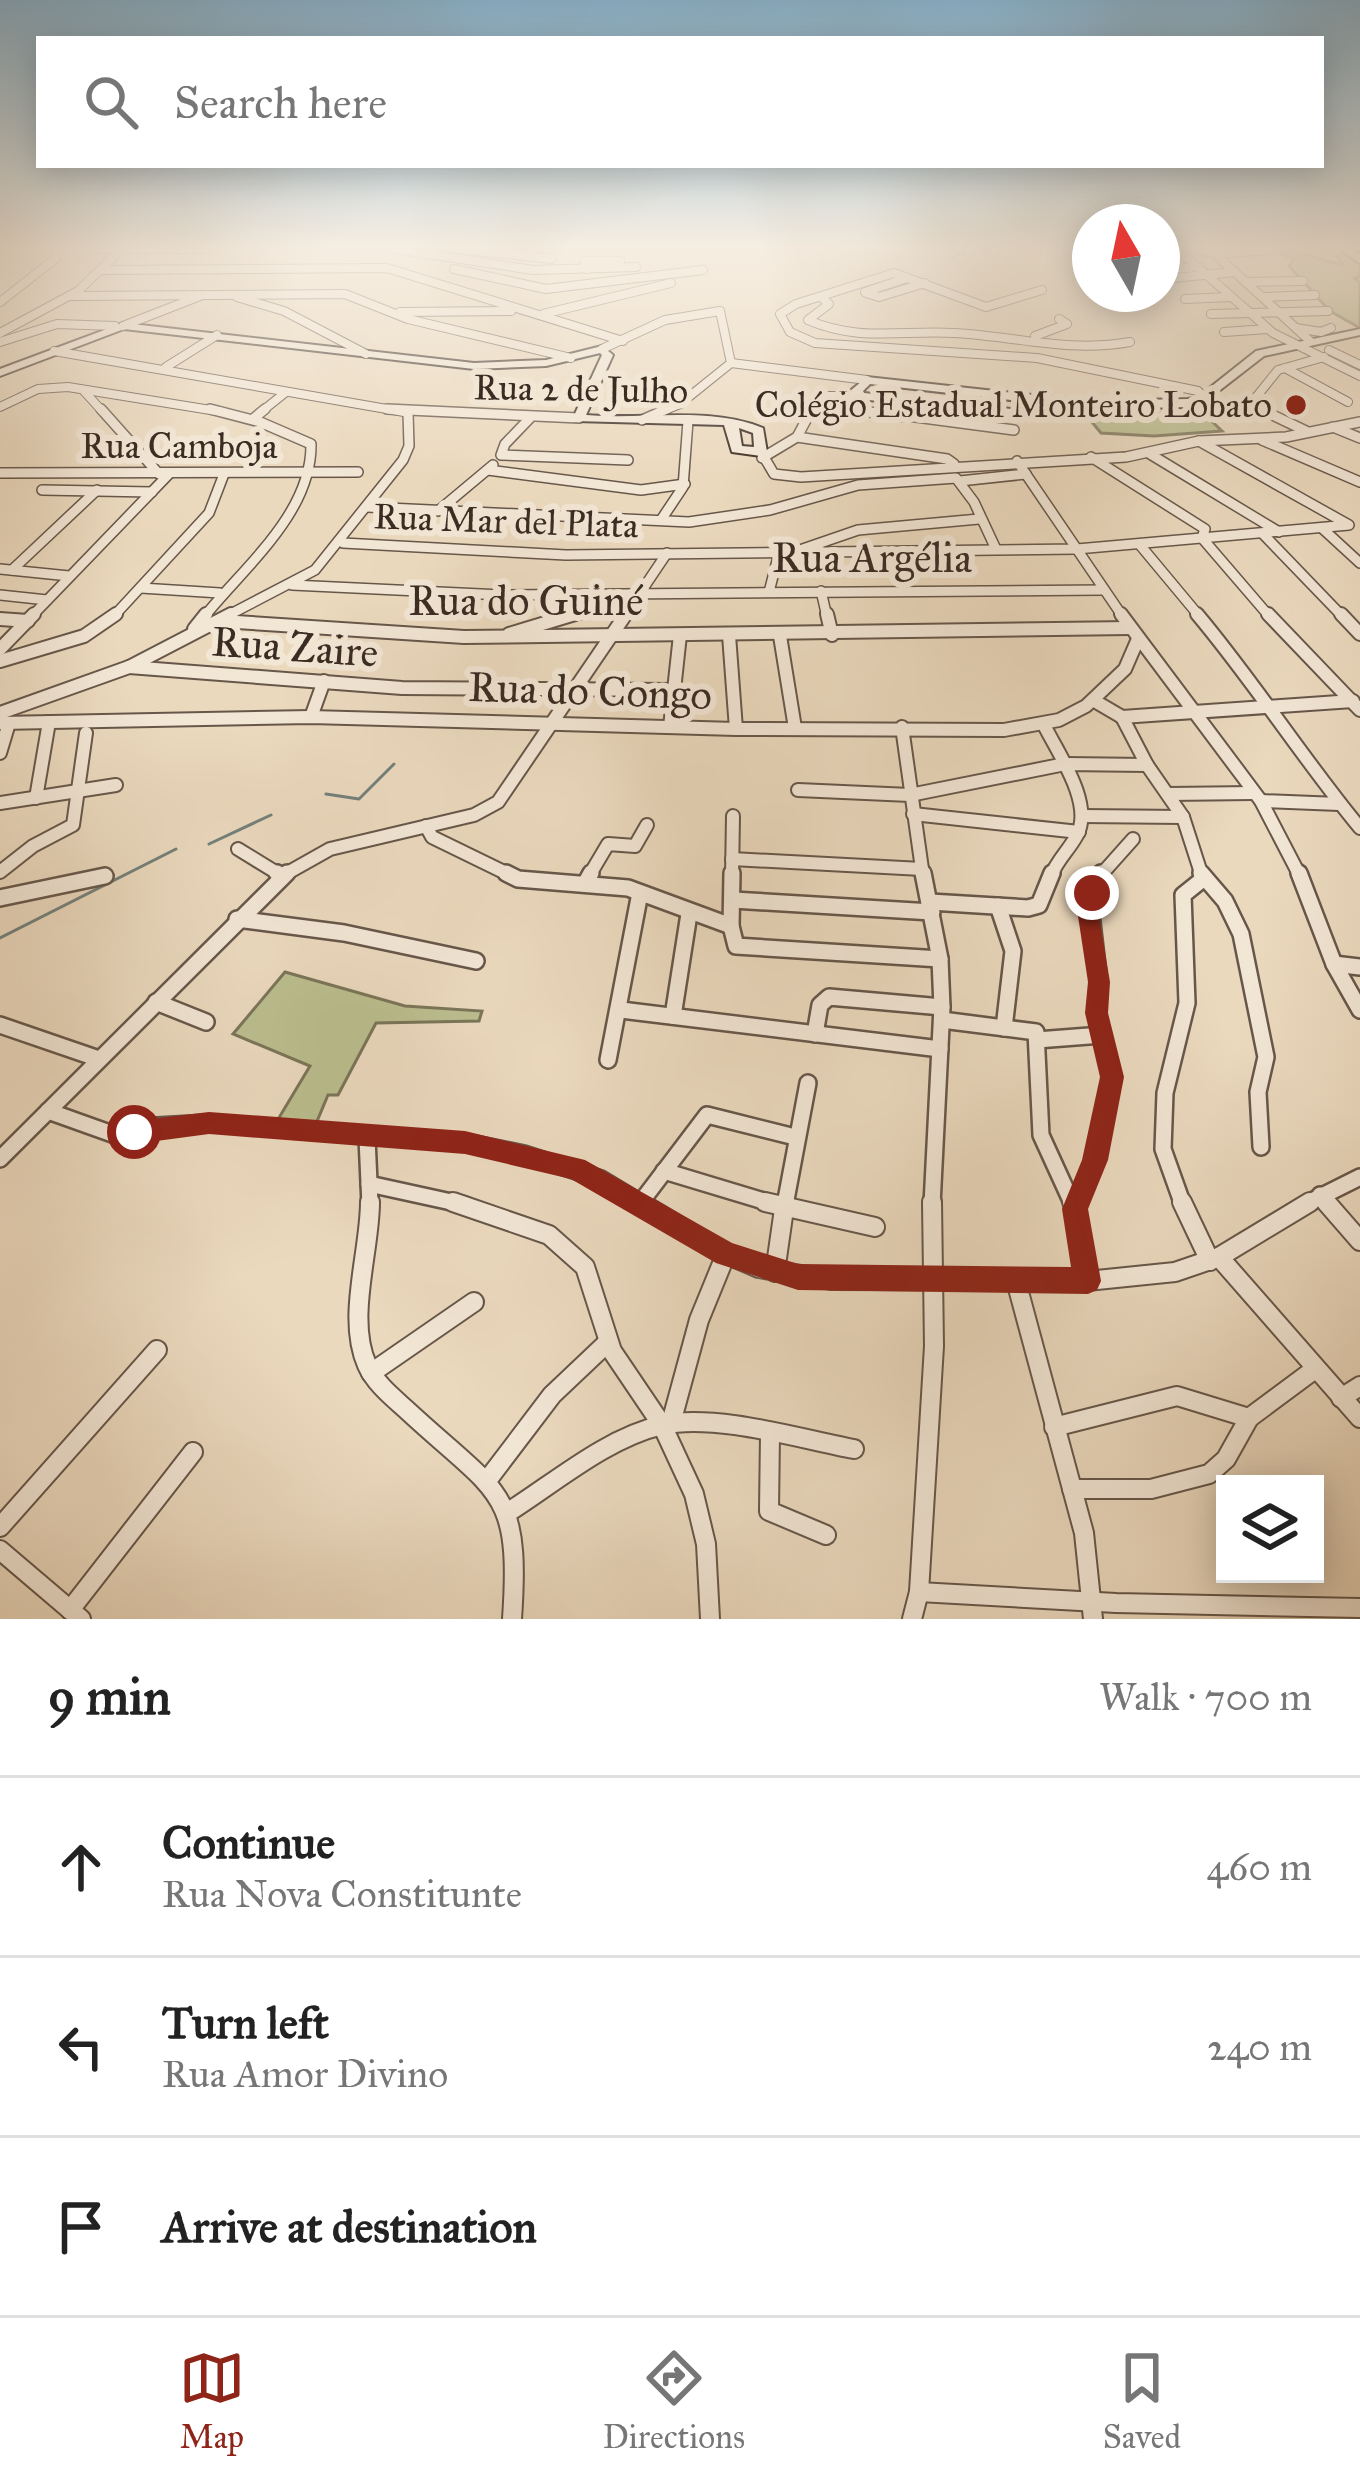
<!DOCTYPE html>
<html lang="en">
<head>
<meta charset="utf-8">
<style>
  :root { --surface:#fff; --page:#f6f6f6; --text:#222; --muted:#767676; --line:#e0e0e0; --accent:#8f2418 }
  body { margin:0; font-family:"IM FELL Great Primer",serif; background:var(--page); color:var(--text) }
  .controls { position:absolute; right:36px; bottom:36px; display:grid; overflow:hidden; border-radius:0px; box-shadow:0 6px 30px #0003 }
  .controls button { width:108px; height:108px; display:grid; place-items:center; padding:0; border:0; border-bottom:3px solid var(--line); background:var(--surface); color:var(--text); font:60px sans-serif }
  .compass { position:absolute; left:1072px; top:204px; width:108px; height:108px; border-radius:50%; background:var(--surface); box-shadow:0 6px 30px #0003; rotate:351deg }
  .stop { position:absolute; width:36px; height:36px; margin:-27px; border:9px solid #8f2418; border-radius:50%; background:#fff }
  .stop.end { background:#8f2418; border-color:#fff; box-shadow:0 3px 12px #0008 }
  .list { margin:0; padding:0; list-style:none }
  h2 { display:flex; justify-content:space-between; align-items:center; height:156px; margin:0; padding:0 48px; font-size:51px }
  h2 small { font-size:39px; font-weight:400; color:var(--muted) }
  .list li { display:grid; grid-template-columns:78px 1fr auto; gap:36px; align-items:center; box-sizing:border-box; height:180px; padding:0 48px; border-top:3px solid var(--line) }
  .list b { display:block; font-size:45px; white-space:nowrap }
  .list p { margin:0; font-size:39px; white-space:nowrap; color:var(--muted) }
  .list em { font-size:39px; font-style:normal; color:var(--muted) }
  .icon { flex:none; width:66px; height:66px; fill:none; stroke:currentColor; stroke-width:2; stroke-linecap:round; stroke-linejoin:round }
  .map { position:relative; flex:none; width:1360px; height:1619px; overflow:hidden }
  .search { position:absolute; background:var(--surface); box-shadow:0 6px 30px #0003; left:36px; right:36px; top:36px; height:132px; display:flex; align-items:center; gap:30px; box-sizing:border-box; padding:0 42px; border-radius:0px; color:var(--muted); font-size:45px }
  .sheet { height:696px; background:var(--surface) }
  nav { display:flex; justify-content:space-around; align-items:center; box-sizing:border-box; height:168px; border-top:3px solid var(--line); background:var(--surface); font-size:33px; color:var(--muted) }
  nav a { display:grid; justify-items:center; gap:6px }
  nav .on { color:var(--accent) }
  .map>svg:first-child { display:block }
  .green { fill:#bbbe8f; stroke:#7b7559; stroke-width:3 }
  .lines { fill:none; stroke-linecap:round; stroke-linejoin:round }
  .stream { stroke:#73817b; stroke-width:3 }
  .street-far4-casing { stroke:#67574a; stroke-width:10 }
  .street-far3-casing { stroke:#67574a; stroke-width:12 }
  .street-far2-casing { stroke:#67574a; stroke-width:16 }
  .street-far1-casing { stroke:#67574a; stroke-width:20 }
  .street-casing { stroke:#67574a; stroke-width:22 }
  .secondary-casing { stroke:#3b2c23; stroke-width:4 }
  .primary-casing { stroke:#3b2c23; stroke-width:5 }
  .street-far4 { stroke:#f2e6d5; stroke-width:8 }
  .street-far3 { stroke:#f2e6d5; stroke-width:9 }
  .street-far2 { stroke:#f2e6d5; stroke-width:12 }
  .street-far1 { stroke:#f2e6d5; stroke-width:15 }
  .street { stroke:#f2e6d5; stroke-width:18 }
  .secondary { fill:#f2e6d5; fill-rule:evenodd }
  .primary { fill:#ebd9be; fill-rule:evenodd }
  .route { fill:#8f2418 }
  .poi-dot { fill:#8f2418; stroke:#f2e6d5; stroke-width:4.5 }
  .labels { text-anchor:middle; dominant-baseline:central; stroke-width:12; stroke-linejoin:round; paint-order:stroke }
  .far-street-label { font-size:36px; fill:#3b2c23; stroke:#f2e6d5 }
  .far-poi-label { font-size:36px; fill:#3b2c23; stroke:#f2e6d5; text-anchor:end }
  .street-label { font-size:42px; fill:#3b2c23; stroke:#f2e6d5 }
</style>
</head>
<body>
<div class="map">
<svg width="1360" height="1619" viewBox="0 0 1360 1619">
  <rect width="100%" height="100%" fill="#ebd9be"/>
  <filter id="stains"><feTurbulence type="fractalNoise" baseFrequency=".00167" numOctaves="4"/><feColorMatrix values="0 0 0 0 .2 0 0 0 0 .09 0 0 0 0 .02 0 0 0 .5 -.17"/></filter>
  <radialGradient id="worn" r=".72"><stop offset=".6" stop-color="#630" stop-opacity="0"/><stop offset="1" stop-color="#630" stop-opacity=".3"/></radialGradient>
  <g class="green">
    <path d="M 1270,249 C 1297,249 1319,260 1343,265 L 1337,256 L 1347,255 L 1360,264 L 1360,277 L 1355,278 L 1360,283 L 1360,328 L 1330,311 L 1289,266 L 1294,259 Z"/>
    <polygon points="1201,411 1222,431 1154,436 1101,433 1087,416"/>
    <polygon points="285,972 405,1006 482,1011 479,1021 376,1023 338,1095 328,1095 315,1126 277,1121 310,1066 233,1034"/>
  </g>
  <g class="lines">
    <g class="stream">
      <polyline points="326,794 359,799 394,764"/>
      <polyline points="209,844 271,815"/>
      <polyline points="0,938 176,849"/>
    </g>
    <defs>
      <g id="street-far4">
        <polyline points="96,249 209,249"/>
        <polyline points="395,249 533,270 636,267"/>
        <polyline points="458,249 552,259"/>
        <polyline points="1085,249 1090,252"/>
        <polyline points="1177,249 1273,333 1360,376"/>
        <polyline points="1196,249 1215,254 1272,250"/>
        <polyline points="953,253 961,249"/>
        <polyline points="1215,254 1310,341"/>
        <polyline points="454,269 546,289 703,270"/>
        <polyline points="588,269 584,261 620,261"/>
        <polyline points="100,270 387,268 623,341"/>
        <polyline points="1162,270 1200,267"/>
        <polyline points="1162,279 1235,272"/>
        <polyline points="1248,282 1303,281"/>
        <polyline points="1042,290 986,307 894,273 796,304 780,314 790,332 815,343 1037,358 1198,391 1204,397"/>
        <polyline points="865,292 907,278"/>
        <polyline points="866,293 879,297 925,283"/>
        <polyline points="71,296 345,294 408,319 571,358"/>
        <polyline points="237,297 284,311 366,354"/>
        <path d="M 821,297 L 829,304 L 808,320 C 858,342 902,330 954,333 C 1014,336 1070,353 1130,342"/>
        <polyline points="1263,297 1315,295"/>
        <polyline points="1185,299 1231,297"/>
        <polyline points="0,302 56,258"/>
        <polyline points="400,312 511,311"/>
        <polyline points="543,314 671,283"/>
        <polyline points="1211,314 1328,311"/>
        <polyline points="123,326 200,296"/>
        <polyline points="1296,328 1321,332 1331,328"/>
        <polyline points="1224,332 1268,329"/>
        <polyline points="0,333 78,291 122,249"/>
        <polyline points="1035,336 1067,324 1059,319"/>
        <polyline points="0,342 57,324 115,326"/>
        <polyline points="602,349 665,320 720,311 731,363 680,404 660,412"/>
        <polyline points="1329,350 1360,365"/>
        <polyline points="54,351 404,412"/>
        <polyline points="731,363 867,380"/>
        <polyline points="166,367 217,335"/>
        <polyline points="1285,368 1348,402"/>
        <polyline points="83,390 103,412"/>
        <polyline points="1201,398 1266,412"/>
        <polyline points="819,406 870,412"/>
        <polyline points="1249,406 1278,370 1324,357"/>
        <polyline points="0,407 38,389 68,387 223,412"/>
        <polyline points="261,412 286,392"/>
        <polyline points="809,412 827,396 861,396"/>
      </g>
      <g id="street-far3">
        <polyline points="101,409 159,474"/>
        <polyline points="387,409 579,418"/>
        <polyline points="846,409 907,417"/>
        <polyline points="1260,409 1306,431"/>
        <polyline points="908,416 1014,430"/>
        <polyline points="530,418 505,444 501,455 628,460"/>
        <polyline points="253,419 265,409"/>
        <polyline points="642,420 667,409"/>
        <polyline points="1333,427 1360,438"/>
        <polyline points="797,437 947,459 954,464"/>
        <polyline points="1262,440 1360,482"/>
        <polyline points="761,452 774,474 801,477 1126,457 1199,441 1286,437 1360,422"/>
        <polyline points="1150,454 1279,532"/>
        <polyline points="1091,457 1205,529 1202,538 1270,617"/>
        <polyline points="762,458 797,437 812,409"/>
        <polyline points="1017,461 1123,617"/>
        <polyline points="488,470 641,490 685,484"/>
        <polyline points="0,473 358,472"/>
        <polyline points="960,481 1026,474"/>
        <polyline points="42,490 152,492"/>
        <polyline points="367,507 689,522 770,510 858,485 956,478 974,502 995,547"/>
        <polyline points="438,511 493,465"/>
        <polyline points="661,520 683,487 688,421"/>
        <polyline points="1323,529 1360,563"/>
        <polyline points="1263,534 1343,617"/>
        <polyline points="343,543 566,555 1077,549 1349,525 1199,441"/>
        <polyline points="1140,545 1200,617"/>
        <polyline points="797,551 858,530 979,519"/>
        <polyline points="0,569 69,576"/>
        <polyline points="12,570 97,490"/>
        <polyline points="292,585 502,595 1103,590"/>
        <polyline points="141,588 220,593"/>
        <polyline points="821,591 827,617"/>
        <polyline points="769,592 779,553"/>
        <polyline points="0,595 47,600"/>
        <polyline points="31,617 169,474"/>
        <polyline points="113,617 209,513 224,474"/>
        <path d="M 204,617 C 244,567 312,513 311,444 L 260,422 L 210,409"/>
        <polyline points="225,617 315,570 403,460 409,446 408,413"/>
        <polyline points="565,617 629,607"/>
        <polyline points="624,617 667,553"/>
      </g>
      <g id="street-far2">
        <polyline points="827,614 832,635"/>
        <polyline points="1121,614 1261,801 1300,876"/>
        <path d="M 1197,614 C 1255,683 1303,759 1360,828"/>
        <polyline points="1268,614 1360,710"/>
        <polyline points="1341,614 1360,634"/>
        <polyline points="0,619 28,621"/>
        <polyline points="221,621 464,637 1130,628"/>
        <polyline points="194,629 206,614"/>
        <polyline points="509,634 575,614"/>
        <polyline points="729,635 736,729"/>
        <polyline points="780,636 795,728"/>
        <polyline points="0,649 34,614"/>
        <polyline points="0,661 84,636 116,614"/>
        <polyline points="129,667 402,688 673,690"/>
        <polyline points="1093,700 1122,717"/>
        <polyline points="0,713 129,667 231,614"/>
        <polyline points="311,717 324,681"/>
        <polyline points="1122,717 1147,765 1183,817 1202,876"/>
        <polyline points="1122,717 1353,701"/>
        <polyline points="0,723 311,717 736,729 1004,730 1059,720 1086,706 1125,669 1138,639"/>
        <path d="M 1044,725 C 1058,753 1094,804 1077,835 C 1069,850 1057,860 1051,876"/>
        <polyline points="670,727 680,635"/>
        <polyline points="902,727 923,876"/>
        <polyline points="0,753 9,723"/>
        <polyline points="798,790 910,795 1065,764 1147,765"/>
        <polyline points="1168,794 1253,793"/>
        <polyline points="36,798 49,722"/>
        <polyline points="1261,801 1339,804"/>
        <polyline points="0,803 116,785"/>
        <polyline points="913,814 1079,832"/>
        <polyline points="1082,816 1183,817"/>
        <polyline points="426,826 432,837 512,876"/>
        <polyline points="238,849 282,876"/>
        <polyline points="732,859 922,869"/>
        <polyline points="0,872 33,846 73,825 86,733"/>
        <polyline points="282,876 330,849 474,815 498,802 626,614"/>
        <polyline points="589,876 608,844 635,846 647,825"/>
        <polyline points="732,876 733,816"/>
        <polyline points="1100,876 1133,839"/>
      </g>
      <g id="street-far1">
        <polyline points="277,873 282,876"/>
        <polyline points="506,873 518,879 628,888 731,926"/>
        <polyline points="732,873 731,926 736,946 940,959"/>
        <polyline points="923,873 940,959 942,1007 932,1205"/>
        <polyline points="1201,873 1225,901 1241,934 1266,1057 1258,1092 1261,1147"/>
        <polyline points="1299,873 1334,964 1360,1010"/>
        <polyline points="585,884 591,873"/>
        <polyline points="0,898 105,876"/>
        <polyline points="733,900 932,912"/>
        <polyline points="930,902 1028,908 1039,905 1052,873"/>
        <polyline points="998,906 1013,951 1004,1028"/>
        <polyline points="237,919 344,933 476,961"/>
        <polyline points="1334,964 1360,967"/>
        <polyline points="156,1002 206,1022"/>
        <polyline points="621,1010 940,1049"/>
        <polyline points="673,1016 689,914"/>
        <polyline points="942,1020 1036,1032 1041,1135 1073,1205"/>
        <polyline points="0,1025 99,1059"/>
        <polyline points="815,1034 820,1005 829,997 942,1007"/>
        <polyline points="1037,1040 1102,1035"/>
        <polyline points="608,1060 640,893"/>
        <polyline points="48,1111 118,1136 157,1126 209,1123 465,1142 524,1154 601,1179 644,1205"/>
        <polyline points="367,1138 370,1205"/>
        <polyline points="0,1159 287,873"/>
        <polyline points="664,1171 777,1205"/>
        <polyline points="369,1184 465,1205"/>
        <polyline points="1320,1195 1328,1205"/>
        <polyline points="641,1202 707,1115 795,1137"/>
        <polyline points="785,1205 808,1083"/>
        <polyline points="1077,1205 1095,1160 1113,1077 1097,1013 1099,983 1090,905 1101,873"/>
        <polyline points="1183,1205 1163,1149 1165,1093 1187,1003 1183,895 1203,879"/>
        <polyline points="1304,1205 1360,1177"/>
      </g>
      <g id="street">
        <path d="M 370,1202 C 370,1252 346,1318 367,1365 C 376,1385 395,1399 410,1413 C 499,1495 521,1489 512,1619"/>
        <polyline points="453,1202 549,1235 585,1267 612,1351 662,1425 694,1494 706,1544 710,1619"/>
        <polyline points="639,1202 726,1254 759,1268 831,1280 1087,1281 1175,1272 1219,1257 1310,1202"/>
        <polyline points="765,1202 875,1227"/>
        <polyline points="1072,1202 1075,1209 1078,1202"/>
        <polyline points="1182,1202 1210,1261"/>
        <polyline points="1326,1202 1360,1241"/>
        <polyline points="1075,1209 1087,1281"/>
        <polyline points="1219,1257 1360,1418"/>
        <polyline points="775,1272 785,1202"/>
        <polyline points="1016,1281 1084,1533 1093,1619"/>
        <polyline points="371,1373 474,1302"/>
        <polyline points="1341,1398 1360,1386"/>
        <polyline points="671,1423 699,1320 726,1254"/>
        <polyline points="1054,1427 1177,1396 1249,1418"/>
        <polyline points="770,1434 769,1511 826,1535"/>
        <polyline points="489,1478 552,1395 608,1342"/>
        <polyline points="1072,1489 1151,1489 1209,1474 1226,1459 1249,1418 1315,1369"/>
        <path d="M 510,1511 C 557,1481 607,1438 662,1425 C 715,1413 801,1439 854,1449"/>
        <polyline points="0,1527 157,1350"/>
        <polyline points="0,1550 81,1619"/>
        <polyline points="919,1592 1116,1603 1360,1608"/>
        <polyline points="70,1610 193,1452"/>
        <polyline points="912,1619 919,1592 934,1346 932,1202"/>
      </g>
      <g id="secondary">
        <path d="M 123,323 L 474,363 L 546,360 L 602,346 L 613,355 L 586,415 C 645,420 708,406 763,428 L 767,452 L 761,456 L 732,452 L 724,425 L 575,421 L 573,418 L 602,355 L 600,353 L 546,366 L 474,369 L 124,329 L 0,376 L 0,369 ZM 739,428 L 753,433 L 754,447 L 742,446 Z"/>
        <path d="M 1360,329 L 1360,335 L 1264,356 L 1206,401 L 1189,407 L 1088,409 L 1029,419 L 861,399 L 850,391 L 867,377 L 1088,401 L 1188,399 L 1198,397 L 1256,351 ZM 870,384 L 1063,406 L 1029,411 L 864,393 L 863,391 Z"/>
      </g>
      <polygon id="primary" points="1340,249 1352,249 1360,255 1360,263"/>
    </defs>
    <use href="#street-far4" class="street-far4-casing"/>
    <use href="#street-far3" class="street-far3-casing"/>
    <use href="#street-far2" class="street-far2-casing"/>
    <use href="#street-far1" class="street-far1-casing"/>
    <use href="#street" class="street-casing"/>
    <use href="#secondary" class="secondary-casing"/>
    <use href="#primary" class="primary-casing"/>
    <use href="#street-far4" class="street-far4"/>
    <use href="#street-far3" class="street-far3"/>
    <use href="#street-far2" class="street-far2"/>
    <use href="#street-far1" class="street-far1"/>
    <use href="#street" class="street"/>
    <use href="#secondary" class="secondary"/>
    <use href="#primary" class="primary"/>
  </g>
  <linearGradient id="sky" x2="0" y2="1"><stop stop-color="#88b6d4"/><stop offset="0.52" stop-color="#f6eee2"/><stop offset="1" stop-color="#f6eee2" stop-opacity="0"/></linearGradient>
  <rect width="1360" height="476" fill="url(#sky)"/>
  <polygon class="route" points="1092,885 1102,893 1099,916 1110,982 1108,1013 1124,1077 1108,1160 1088,1209 1101,1281 1097,1290 1088,1294 798,1290 716,1263 571,1179 465,1154 209,1134 134,1144 122,1132 134,1121 209,1112 465,1131 585,1160 732,1243 798,1264 1071,1267 1062,1209 1082,1160 1100,1077 1085,1013 1088,982 1078,916 1081,893"/>
  <circle class="poi-dot" cx="1296" cy="405" r="12"/>
  <g class="labels">
    <g class="far-street-label">
      <text transform="translate(581 389) rotate(1)">Rua 2 de Julho</text>
      <text x="179" y="446">Rua Camboja</text>
      <text transform="translate(506 521) rotate(2)">Rua Mar del Plata</text>
    </g>
    <g class="far-poi-label">
      <text x="1272" y="405">Colégio Estadual Monteiro Lobato</text>
    </g>
    <g class="street-label">
      <text x="872" y="558">Rua Argélia</text>
      <text x="526" y="601">Rua do Guiné</text>
      <text transform="translate(295 647) rotate(4)">Rua Zaire</text>
      <text transform="translate(590 691) rotate(2)">Rua do Congo</text>
    </g>
  </g>
  <rect width="100%" height="100%" filter="url(#stains)"/>
  <rect width="100%" height="100%" fill="url(#worn)"/>
</svg>
<div class="controls">
<button><svg class="icon" aria-label="layers" viewBox="0 0 24 24"><path d="M12 4l9 5-9 5-9-5zM3 14l9 5 9-5"/></svg></button>
</div>
<svg class="compass" viewBox="-18 -18 36 36"><path d="M0-13l5 13h-10z" fill="#e53935"/><path d="M0 13l5-13h-10z" fill="#767676"/></svg>
<div class="stop" style="left:134px;top:1132px"></div>
<div class="stop end" style="left:1092px;top:893px"></div>
<div class="search"><svg class="icon" aria-label="search" viewBox="0 0 24 24"><circle cx="10" cy="10" r="6"/><path d="M15 15l6 6"/></svg>Search here</div>
</div>
<section class="sheet">
<h2>9 min<small>Walk · 700 m</small></h2>
<ul class="list">
<li><svg class="icon" aria-label="ahead" viewBox="0 0 24 24"><path d="M12 20V5M6 11l6-6 6 6"/></svg><div><b>Continue</b><p>Rua Nova Constitunte</p></div><em>460 m</em></li>
<li><svg class="icon" aria-label="left" viewBox="0 0 24 24"><path d="M17 20v-9H6M10 6l-5 5 5 5"/></svg><div><b>Turn left</b><p>Rua Amor Divino</p></div><em>240 m</em></li>
<li><svg class="icon" aria-label="arrive" viewBox="0 0 24 24"><path d="M6 21V4h12l-3 4 3 4H6"/></svg><div><b>Arrive at destination</b></div></li>
</ul>
</section>
<nav>
<a class="on"><svg class="icon" aria-label="map" viewBox="0 0 24 24"><path d="M3 6l6-2 6 2 6-2v14l-6 2-6-2-6 2zM9 4v14M15 6v14"/></svg>Map</a>
<a><svg class="icon" aria-label="directions" viewBox="0 0 24 24"><path d="M12 3l9 9-9 9-9-9zM9 14v-3h6M13 9l2 2-2 2"/></svg>Directions</a>
<a><svg class="icon" aria-label="saved" viewBox="0 0 24 24"><path d="M7 4h10v16l-5-4-5 4z"/></svg>Saved</a>
</nav>
</body>
</html>
